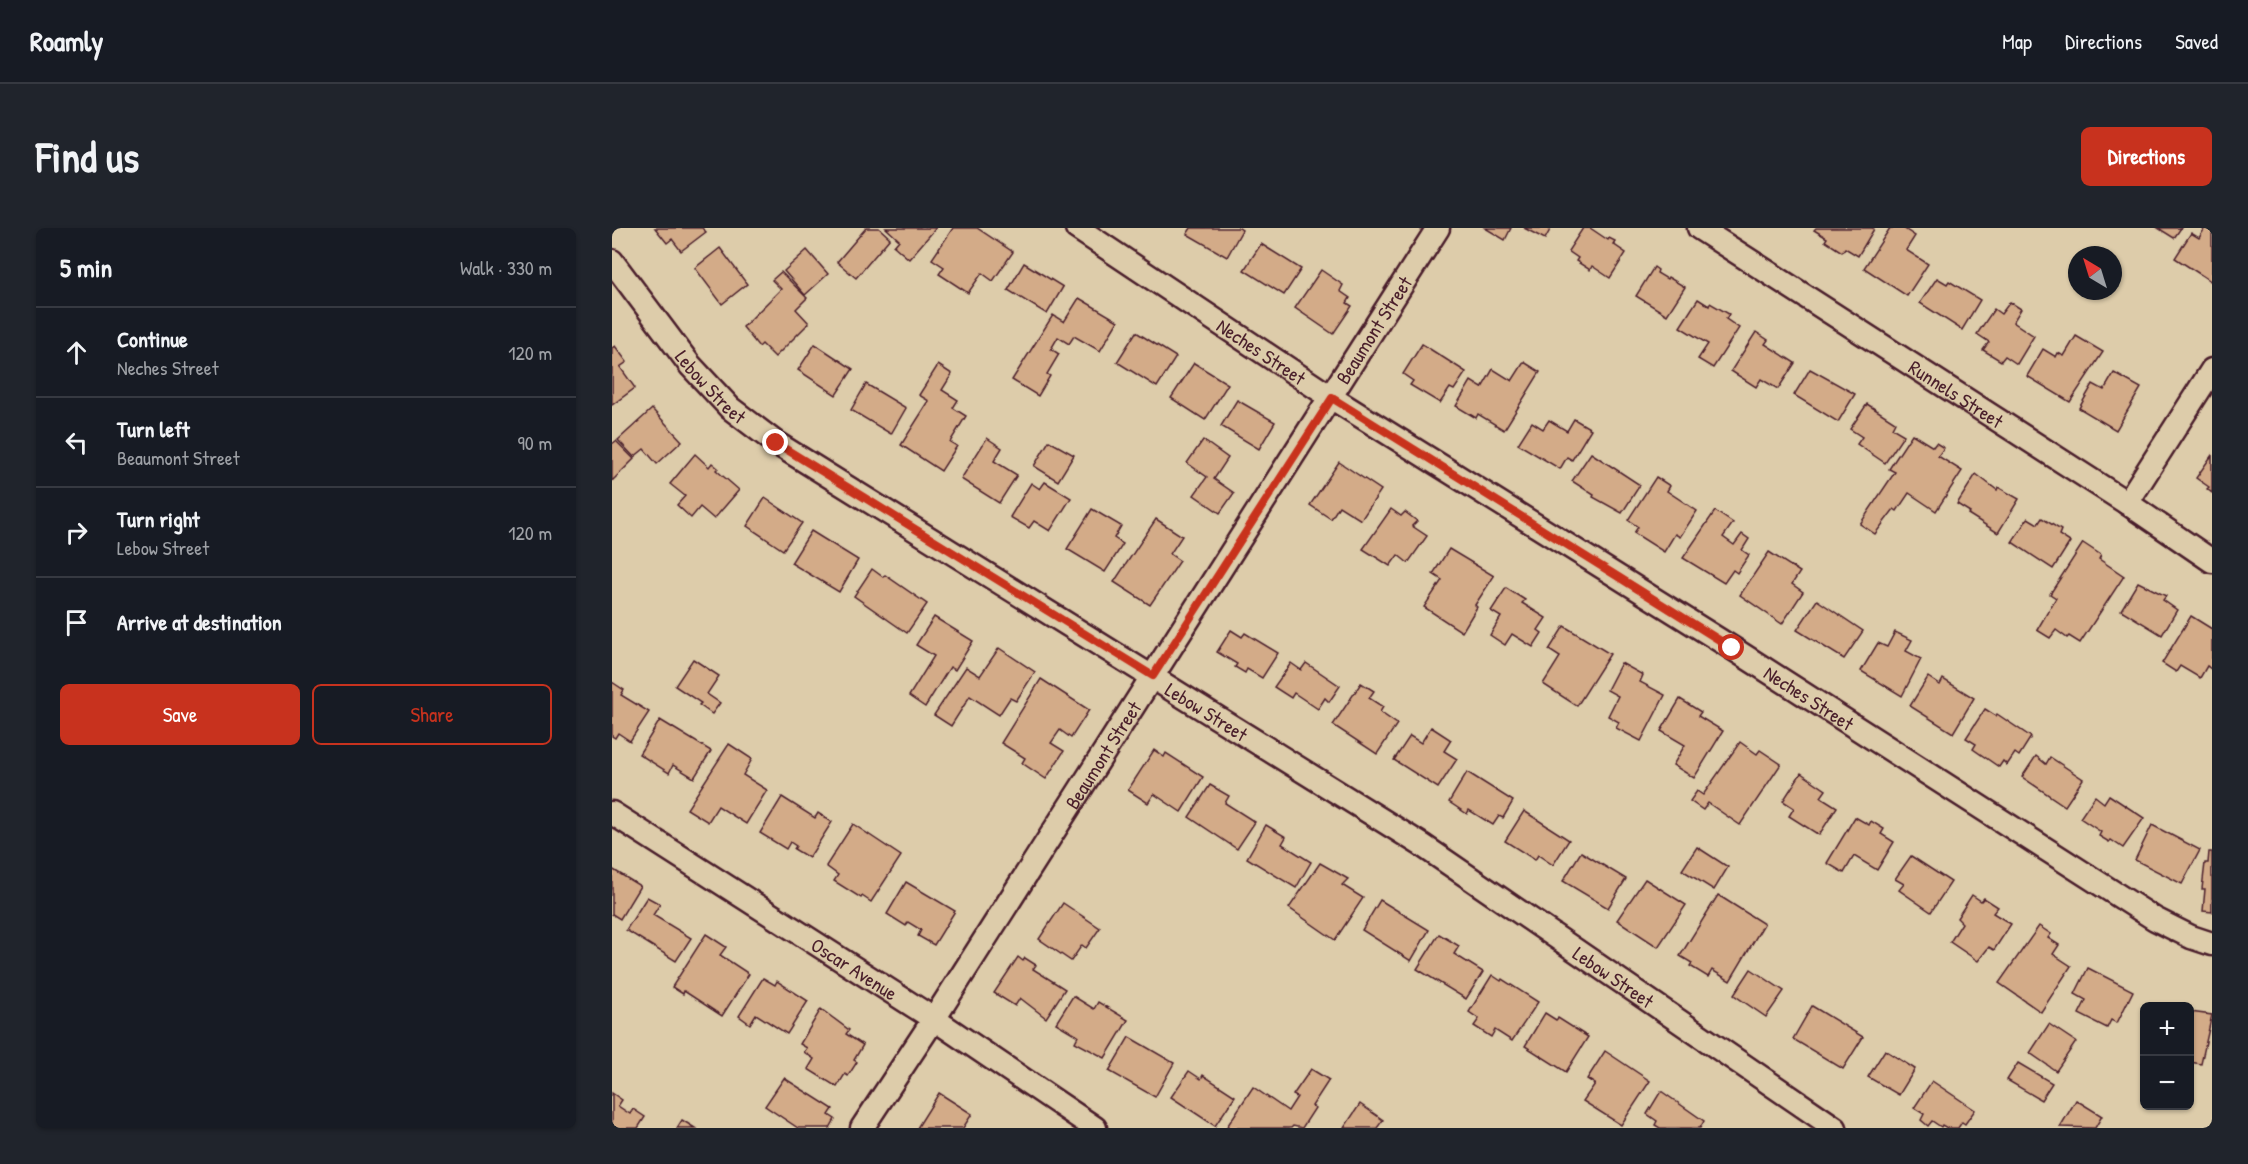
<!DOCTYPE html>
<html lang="en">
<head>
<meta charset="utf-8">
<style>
  :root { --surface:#171b24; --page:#20242c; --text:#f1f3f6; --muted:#9ea1a6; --line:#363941; --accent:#c8321e }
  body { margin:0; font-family:"Patrick Hand",sans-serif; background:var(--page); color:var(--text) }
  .controls { position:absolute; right:18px; bottom:18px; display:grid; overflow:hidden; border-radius:9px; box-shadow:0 2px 4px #0004 }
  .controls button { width:54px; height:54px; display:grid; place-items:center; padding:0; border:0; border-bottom:2px solid var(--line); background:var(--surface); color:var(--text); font:30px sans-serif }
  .compass { position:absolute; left:1456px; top:18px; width:54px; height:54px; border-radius:50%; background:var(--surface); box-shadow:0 2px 4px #0004; rotate:322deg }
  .stop { position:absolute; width:18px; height:18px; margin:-14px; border:4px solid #c8321e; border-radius:50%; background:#fff }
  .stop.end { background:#c8321e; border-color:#fff; box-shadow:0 2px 6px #0008 }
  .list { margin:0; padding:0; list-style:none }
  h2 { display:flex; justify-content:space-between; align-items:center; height:78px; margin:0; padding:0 24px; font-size:26px }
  h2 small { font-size:20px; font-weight:400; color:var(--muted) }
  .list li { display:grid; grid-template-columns:39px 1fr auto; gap:18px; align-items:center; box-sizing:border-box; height:90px; padding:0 24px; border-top:2px solid var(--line) }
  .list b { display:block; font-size:22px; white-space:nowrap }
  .list p { margin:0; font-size:20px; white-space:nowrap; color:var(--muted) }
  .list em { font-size:20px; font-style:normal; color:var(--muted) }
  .actions { display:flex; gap:12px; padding:18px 24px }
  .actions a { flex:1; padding:14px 0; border:2px solid var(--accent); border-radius:9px; text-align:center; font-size:21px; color:var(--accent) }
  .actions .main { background:var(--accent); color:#fff }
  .icon { flex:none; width:33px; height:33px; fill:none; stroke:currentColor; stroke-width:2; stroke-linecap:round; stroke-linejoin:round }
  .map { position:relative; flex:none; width:1600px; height:900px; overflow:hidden; border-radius:9px }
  header { display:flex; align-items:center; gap:36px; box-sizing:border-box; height:84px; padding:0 30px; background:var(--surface); border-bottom:2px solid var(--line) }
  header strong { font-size:28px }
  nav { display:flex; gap:33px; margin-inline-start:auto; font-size:21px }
  .intro { display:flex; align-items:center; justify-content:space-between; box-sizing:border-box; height:144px; padding:0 36px }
  h1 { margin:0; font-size:42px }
  .button { padding:15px 27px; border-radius:9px; background:var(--accent); color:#fff; font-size:21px; font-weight:700 }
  main { display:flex; gap:36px; padding:0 36px }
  aside { flex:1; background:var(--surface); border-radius:9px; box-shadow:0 2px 4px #0004 }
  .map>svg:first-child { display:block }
  .building { fill:#d3ab88; stroke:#4a1f2b; stroke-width:1.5 }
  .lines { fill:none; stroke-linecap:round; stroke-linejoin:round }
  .street-casing { stroke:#4a1f2b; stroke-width:27 }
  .street { stroke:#dca; stroke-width:22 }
  .route { stroke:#c8321e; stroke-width:8 }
  .labels { text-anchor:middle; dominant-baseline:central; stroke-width:4.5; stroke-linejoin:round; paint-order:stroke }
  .street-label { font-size:20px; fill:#4a1f2b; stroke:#dca }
</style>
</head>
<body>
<header>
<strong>Roamly</strong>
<nav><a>Map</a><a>Directions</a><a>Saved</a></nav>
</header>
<div class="intro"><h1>Find us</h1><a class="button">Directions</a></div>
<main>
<aside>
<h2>5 min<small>Walk · 330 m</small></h2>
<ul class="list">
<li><svg class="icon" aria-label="ahead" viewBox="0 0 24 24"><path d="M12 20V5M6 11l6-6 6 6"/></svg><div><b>Continue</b><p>Neches Street</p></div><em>120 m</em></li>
<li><svg class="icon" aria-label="left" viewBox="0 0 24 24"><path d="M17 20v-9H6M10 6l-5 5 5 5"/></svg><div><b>Turn left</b><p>Beaumont Street</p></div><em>90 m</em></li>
<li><svg class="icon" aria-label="right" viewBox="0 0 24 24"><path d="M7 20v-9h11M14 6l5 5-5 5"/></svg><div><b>Turn right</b><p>Lebow Street</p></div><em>120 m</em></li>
<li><svg class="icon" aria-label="arrive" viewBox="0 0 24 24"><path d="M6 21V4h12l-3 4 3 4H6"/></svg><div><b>Arrive at destination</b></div></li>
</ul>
<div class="actions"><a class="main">Save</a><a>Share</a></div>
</aside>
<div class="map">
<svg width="1600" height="900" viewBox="0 0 1600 900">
  <rect width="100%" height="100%" fill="#dca"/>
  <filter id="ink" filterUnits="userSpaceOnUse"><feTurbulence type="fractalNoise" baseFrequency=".0167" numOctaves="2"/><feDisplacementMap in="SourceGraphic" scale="12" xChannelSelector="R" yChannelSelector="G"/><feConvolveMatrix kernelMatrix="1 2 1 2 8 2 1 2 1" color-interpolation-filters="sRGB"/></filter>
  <g filter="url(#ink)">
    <g class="building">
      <polygon points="43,0 90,0 94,4 69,23 60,11 55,15"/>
      <polygon points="254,0 267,0 278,10 244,50 225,34"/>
      <polygon points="274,0 324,0 297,31 282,18 287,12"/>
      <polygon points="341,0 365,0 401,24 381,53 370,45 356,65 327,46 332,39 320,31"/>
      <polygon points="579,0 627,0 630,2 615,29 575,6"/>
      <polygon points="873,0 899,0 893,12"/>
      <polygon points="912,0 939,0 933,11"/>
      <polygon points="971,0 978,0 996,12 997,10 1003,13 1001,16 1014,25 998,50 980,38 978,42 964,33 966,30 956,23"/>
      <polygon points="1204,0 1260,0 1262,1 1246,28 1233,20 1230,24 1213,13 1215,10 1202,2"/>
      <polygon points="1278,0 1291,0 1303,8 1294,22 1316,36 1295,68 1252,40"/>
      <polygon points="1546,0 1569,0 1562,10"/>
      <polygon points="1593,0 1600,0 1600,54 1563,30 1579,5 1587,10"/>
      <polygon points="649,16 689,41 672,67 632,42"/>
      <polygon points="108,20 135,56 110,76 83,40"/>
      <polygon points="195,22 216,46 193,67 172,43"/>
      <polygon points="412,35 451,59 435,86 396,62"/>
      <polygon points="1042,39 1046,42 1045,45 1055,51 1056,49 1073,59 1055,87 1024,68"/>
      <polygon points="709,42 731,57 728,63 738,70 735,75 740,78 721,106 683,80"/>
      <polygon points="169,44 195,70 184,81 197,95 163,129 150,116 147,119 131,99 169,61 160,52"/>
      <polygon points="1325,50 1335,56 1337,53 1368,72 1350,102 1308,75"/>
      <polygon points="467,70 506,93 488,123 462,108 457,116 446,109 439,121 447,126 435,146 438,148 426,168 400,152 441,87 452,94"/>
      <polygon points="1086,71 1097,78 1098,75 1117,86 1114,91 1127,100 1101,140 1086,131 1096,116 1068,99"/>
      <polygon points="1398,74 1409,81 1401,94 1422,108 1405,136 1393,128 1389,133 1371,122 1377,114 1365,106 1382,81 1389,86"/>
      <polygon points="524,104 564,129 545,159 505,134"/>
      <polygon points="1144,104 1156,112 1153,116 1183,135 1166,161 1149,151 1144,159 1119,143"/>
      <polygon points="1464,108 1491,124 1458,174 1415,148 1431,121 1444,129 1446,125 1452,128"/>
      <polygon points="203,116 241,141 224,167 186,142"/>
      <polygon points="810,116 854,144 842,162 838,160 828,175 798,157 801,153 791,146"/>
      <polygon points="3,118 15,134 8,139 23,160 0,177 0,120"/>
      <polygon points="912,134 928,144 892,202 866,186 864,190 844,178 859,153 870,160 881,141 900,153"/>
      <polygon points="582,135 616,156 593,192 559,170"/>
      <polygon points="326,137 340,146 330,162 346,172 341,180 354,188 338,214 345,218 329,243 289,217 317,173 307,167"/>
      <polygon points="1198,141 1243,166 1226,194 1182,167"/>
      <polygon points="1502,145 1529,160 1504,202 1467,180 1481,156 1492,162"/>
      <polygon points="254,156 294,180 279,206 239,182"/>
      <polygon points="625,172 663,194 647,221 609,198"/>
      <polygon points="1255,176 1283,194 1280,200 1292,207 1273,235 1245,216 1250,209 1238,201"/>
      <polygon points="40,181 70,213 45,236 32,221 22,229 6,212"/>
      <polygon points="962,191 979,201 960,232 955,229 948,241 906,216 920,194 931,201 937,192 955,203"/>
      <polygon points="1300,206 1321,219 1324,215 1332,220 1326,228 1350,243 1324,283 1297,265 1285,283 1282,281 1263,306 1248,296 1283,244 1277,241"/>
      <polygon points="375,210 390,220 382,233 405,247 387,275 349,251"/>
      <polygon points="591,212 616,230 602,251 622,265 608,285 582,267 595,249 575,235"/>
      <polygon points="4,213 22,231 0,253 0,216"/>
      <polygon points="437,213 462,227 446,253 422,238"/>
      <polygon points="979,225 1028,257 1010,285 981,269 982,267 960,253"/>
      <polygon points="83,226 97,239 100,235 106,240 104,242 127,262 102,291 88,279 79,290 65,277 73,268 58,256"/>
      <polygon points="1600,227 1600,265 1595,261 1597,259 1584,250"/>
      <polygon points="727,234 769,262 749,292 727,278 719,291 698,277"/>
      <polygon points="1364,246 1385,262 1386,259 1407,271 1386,305 1356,286 1358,284 1345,276"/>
      <polygon points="1044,249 1058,258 1055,263 1085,283 1068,309 1063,306 1052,324 1022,305 1026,299 1016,292"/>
      <polygon points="433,254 459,270 438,303 422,293 417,300 398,289 419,255 428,261"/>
      <polygon points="153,270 190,295 171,322 135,298"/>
      <polygon points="480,281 509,298 502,310 511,316 493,344 455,321"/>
      <polygon points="779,281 789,288 793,284 805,293 800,298 815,308 796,335 786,327 778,338 751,321"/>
      <polygon points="1103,283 1121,295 1111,309 1122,317 1130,306 1137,311 1130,322 1137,327 1125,345 1121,342 1112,355 1071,330"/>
      <polygon points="1416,290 1426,296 1430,290 1449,302 1447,307 1458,314 1441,341 1400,314"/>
      <polygon points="544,291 570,308 558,326 568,333 538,377 502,354"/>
      <polygon points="199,303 246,332 227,364 179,335"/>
      <polygon points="1471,315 1489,327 1487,331 1512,348 1468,415 1457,408 1455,410 1444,402 1438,410 1425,402 1444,370 1438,366"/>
      <polygon points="837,321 882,348 863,377 865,379 850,404 812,379 830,352 821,346"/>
      <polygon points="1157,324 1188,344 1180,356 1191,364 1170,396 1128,367"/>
      <polygon points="260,341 271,349 273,347 315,376 295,405 242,368"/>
      <polygon points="1526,354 1554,368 1551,372 1565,382 1550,407 1509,382"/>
      <polygon points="894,360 913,372 910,375 934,390 926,402 930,405 921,419 900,406 893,417 878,407 889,389 879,383"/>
      <polygon points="1205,372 1251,403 1232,431 1185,402"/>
      <polygon points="1579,388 1600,401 1600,442 1595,438 1588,450 1568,438 1564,444 1550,435"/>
      <polygon points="322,389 361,413 343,442 338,439 313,479 297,468 322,428 304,417"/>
      <polygon points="952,398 998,426 965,478 931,456 948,429 937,422"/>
      <polygon points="619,402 630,409 633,405 666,425 650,450 635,441 633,445 623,439 625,436 605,424"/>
      <polygon points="1283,404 1300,412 1294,423 1309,431 1290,468 1249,443 1266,415 1275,419"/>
      <polygon points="387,420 423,444 404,473 398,470 387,487 358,468 339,498 322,487 354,439 368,448"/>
      <polygon points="81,431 107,448 95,466 108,475 100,486 87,477 89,475 63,458"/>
      <polygon points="679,435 689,442 694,435 728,458 717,474 713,470 706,481 682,465 679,470 662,459"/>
      <polygon points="1009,435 1031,447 1028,454 1053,467 1029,513 1004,500 1007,494 996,488 1006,468 995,462"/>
      <polygon points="1316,449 1328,457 1331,451 1362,470 1341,505 1298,478"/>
      <polygon points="429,451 477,482 459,510 448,502 439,515 452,523 434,551 410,535 413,530 389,515"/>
      <polygon points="0,454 12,462 9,467 37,484 18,513 6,505 3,510 0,508"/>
      <polygon points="749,455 762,463 757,470 771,479 768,484 785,496 765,526 721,497"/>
      <polygon points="1068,471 1089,484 1086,488 1111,503 1082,550 1061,537 1073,517 1049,503"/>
      <polygon points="1373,481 1384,488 1385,486 1419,509 1407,528 1403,525 1395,537 1391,533 1387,539 1361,521 1364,516 1354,510"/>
      <polygon points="48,492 99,523 82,550 61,537 57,545 27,526"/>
      <polygon points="819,499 839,512 832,523 845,531 826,560 782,532 798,508 809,515"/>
      <polygon points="1128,514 1145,526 1148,522 1169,536 1128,597 1096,575 1091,582 1078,573 1085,563 1091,567"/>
      <polygon points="117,516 140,531 131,547 155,562 134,596 106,578 96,594 75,581"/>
      <polygon points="542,522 552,529 554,525 591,549 569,584 542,566 536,575 516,562"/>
      <polygon points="1424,528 1434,536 1438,529 1471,551 1453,578 1410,549"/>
      <polygon points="855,544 901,573 891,590 887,588 881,597 857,582 855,586 837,574"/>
      <polygon points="1189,545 1214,562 1209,569 1225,579 1207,607 1177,588 1182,580 1171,573"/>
      <polygon points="598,557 617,568 613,575 643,594 625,621 577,589"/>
      <polygon points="1497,567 1532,590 1511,620 1499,612 1497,614 1487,608 1489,604 1468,590 1483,568 1492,575"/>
      <polygon points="170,569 203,590 206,585 220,594 197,630 182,621 184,618 178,614 174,621 148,605"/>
      <polygon points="912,583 957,612 941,637 926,627 923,632 893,613"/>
      <polygon points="1243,589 1257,597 1259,593 1272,601 1269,606 1282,614 1265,642 1242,628 1232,645 1215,635"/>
      <polygon points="241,596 289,628 259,674 250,668 249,670 222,653 226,647 214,638"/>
      <polygon points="654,597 674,609 670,616 699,634 684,660 635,630"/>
      <polygon points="1540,597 1588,622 1570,656 1523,632"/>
      <polygon points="1085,619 1116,639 1102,662 1070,642"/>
      <polygon points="969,624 1014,651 996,680 951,653"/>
      <polygon points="1597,624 1600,624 1600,684 1591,683 1593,661 1590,661 1593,635 1596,635"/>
      <polygon points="1299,628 1339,654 1319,684 1287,662 1292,656 1283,651"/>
      <polygon points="708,635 736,651 730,657 751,670 723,712 677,680"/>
      <polygon points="0,641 28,658 8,691 0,686"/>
      <polygon points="1033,651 1074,677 1046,719 1005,692"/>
      <polygon points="294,654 343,683 322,717 306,708 309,702 296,694 294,698 275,686"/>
      <polygon points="1106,667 1152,696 1118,753 1100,742 1096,749 1078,738 1080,735 1068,728"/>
      <polygon points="1360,667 1369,673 1372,670 1386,679 1381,685 1399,696 1382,722 1377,719 1366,733 1338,714 1350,695 1345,690"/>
      <polygon points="35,669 48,676 41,687 79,710 64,733 14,702"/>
      <polygon points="768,672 817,702 799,733 750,702"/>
      <polygon points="451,675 488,700 474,720 470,717 459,733 427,711"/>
      <polygon points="1427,698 1439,706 1436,710 1447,717 1441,726 1459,738 1429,784 1387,755"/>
      <polygon points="94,706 114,719 108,727 137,746 110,788 72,763 71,766 60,759"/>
      <polygon points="827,706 847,718 842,726 871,744 854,771 805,741"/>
      <polygon points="406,729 411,733 413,730 424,737 421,741 453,761 434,790 408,770 403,778 382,765"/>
      <polygon points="1476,740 1521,763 1505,795 1499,792 1495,800 1467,786 1474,772 1463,766"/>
      <polygon points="1139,741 1172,763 1154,789 1122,767"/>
      <polygon points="880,747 889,753 890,751 926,774 900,813 883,802 879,809 862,798 867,791 857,784"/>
      <polygon points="151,750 163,757 165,753 196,773 175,806 144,786 138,796 127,788"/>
      <polygon points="461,768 482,781 486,774 516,792 493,830 463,814 466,808 444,795"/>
      <polygon points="1200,778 1251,809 1231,841 1181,811"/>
      <polygon points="209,781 237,802 234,806 251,817 242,832 245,834 236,848 233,846 225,859 196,841 202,831 192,824 195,820 188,816"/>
      <polygon points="1578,784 1600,787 1589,836 1578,834"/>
      <polygon points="933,785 944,792 946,790 976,809 954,844 913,818"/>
      <polygon points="1437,796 1464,814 1444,843 1418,825"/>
      <polygon points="517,809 562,835 543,869 497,843"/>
      <polygon points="1273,822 1303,841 1287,867 1256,849"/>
      <polygon points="993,823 1038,853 1009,897 971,873 983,856 975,851"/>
      <polygon points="1406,835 1440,855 1429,872 1395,852"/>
      <polygon points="699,841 717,852 700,878 703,880 690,900 681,898 679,900 614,900 641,859 676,883 685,869 681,867"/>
      <polygon points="577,843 589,851 591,847 623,868 603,898 559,869"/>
      <polygon points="172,850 221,881 217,887 223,891 218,900 186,900 153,878"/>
      <polygon points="1320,853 1363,882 1353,896 1350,894 1346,900 1335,900 1330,897 1329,899 1320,893 1316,898 1309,892 1312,886 1302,880"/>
      <polygon points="1049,863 1092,893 1088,900 1048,900 1043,897 1045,893 1035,886"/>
      <polygon points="0,865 10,872 6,878 18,886 21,881 33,889 26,900 0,900"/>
      <polygon points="327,865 360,886 351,900 305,900"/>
      <polygon points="1464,872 1490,888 1483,900 1448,899"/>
      <polygon points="748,876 771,892 765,900 732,900"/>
      <polygon points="70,892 83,900 65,900"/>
    </g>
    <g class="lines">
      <defs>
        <g id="street">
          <path id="s1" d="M 465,0 L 720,170 L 1120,420 L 1543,691 L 1579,709 L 1600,716"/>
          <path id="s2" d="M 1087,0 L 1515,275 L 1600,333"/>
          <path id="s3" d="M 0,33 L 78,137 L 118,180 L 164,215 L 810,617 L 1223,900"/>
          <polyline points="1515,275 1600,142"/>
          <path id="s4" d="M 0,585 L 322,791 L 483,900"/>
          <path id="s5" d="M 250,900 L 322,791 L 826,0"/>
        </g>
      </defs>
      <use href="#street" class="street-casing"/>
      <use href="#street" class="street"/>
    </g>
  </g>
  <g class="lines" filter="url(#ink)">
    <polyline class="route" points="164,215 541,448 720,170 1120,420"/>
  </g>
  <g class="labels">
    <g class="street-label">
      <text stroke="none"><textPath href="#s5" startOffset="948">Beaumont Street</textPath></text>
      <text stroke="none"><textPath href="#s1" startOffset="222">Neches Street</textPath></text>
      <text stroke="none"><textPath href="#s3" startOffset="160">Lebow Street</textPath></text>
      <text stroke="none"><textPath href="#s2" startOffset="306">Runnels Street</textPath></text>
      <text stroke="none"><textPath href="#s1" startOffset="870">Neches Street</textPath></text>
      <text stroke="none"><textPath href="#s3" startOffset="754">Lebow Street</textPath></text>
      <text stroke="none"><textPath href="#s5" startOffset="444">Beaumont Street</textPath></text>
      <text stroke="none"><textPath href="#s4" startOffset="288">Oscar Avenue</textPath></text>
      <text stroke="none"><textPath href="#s3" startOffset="1240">Lebow Street</textPath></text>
    </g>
  </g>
</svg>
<div class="controls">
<button>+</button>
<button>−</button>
</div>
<svg class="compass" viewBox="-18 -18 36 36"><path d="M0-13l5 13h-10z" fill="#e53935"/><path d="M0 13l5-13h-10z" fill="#9ea1a6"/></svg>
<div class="stop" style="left:1120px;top:420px"></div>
<div class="stop end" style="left:164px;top:215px"></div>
</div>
</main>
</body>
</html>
